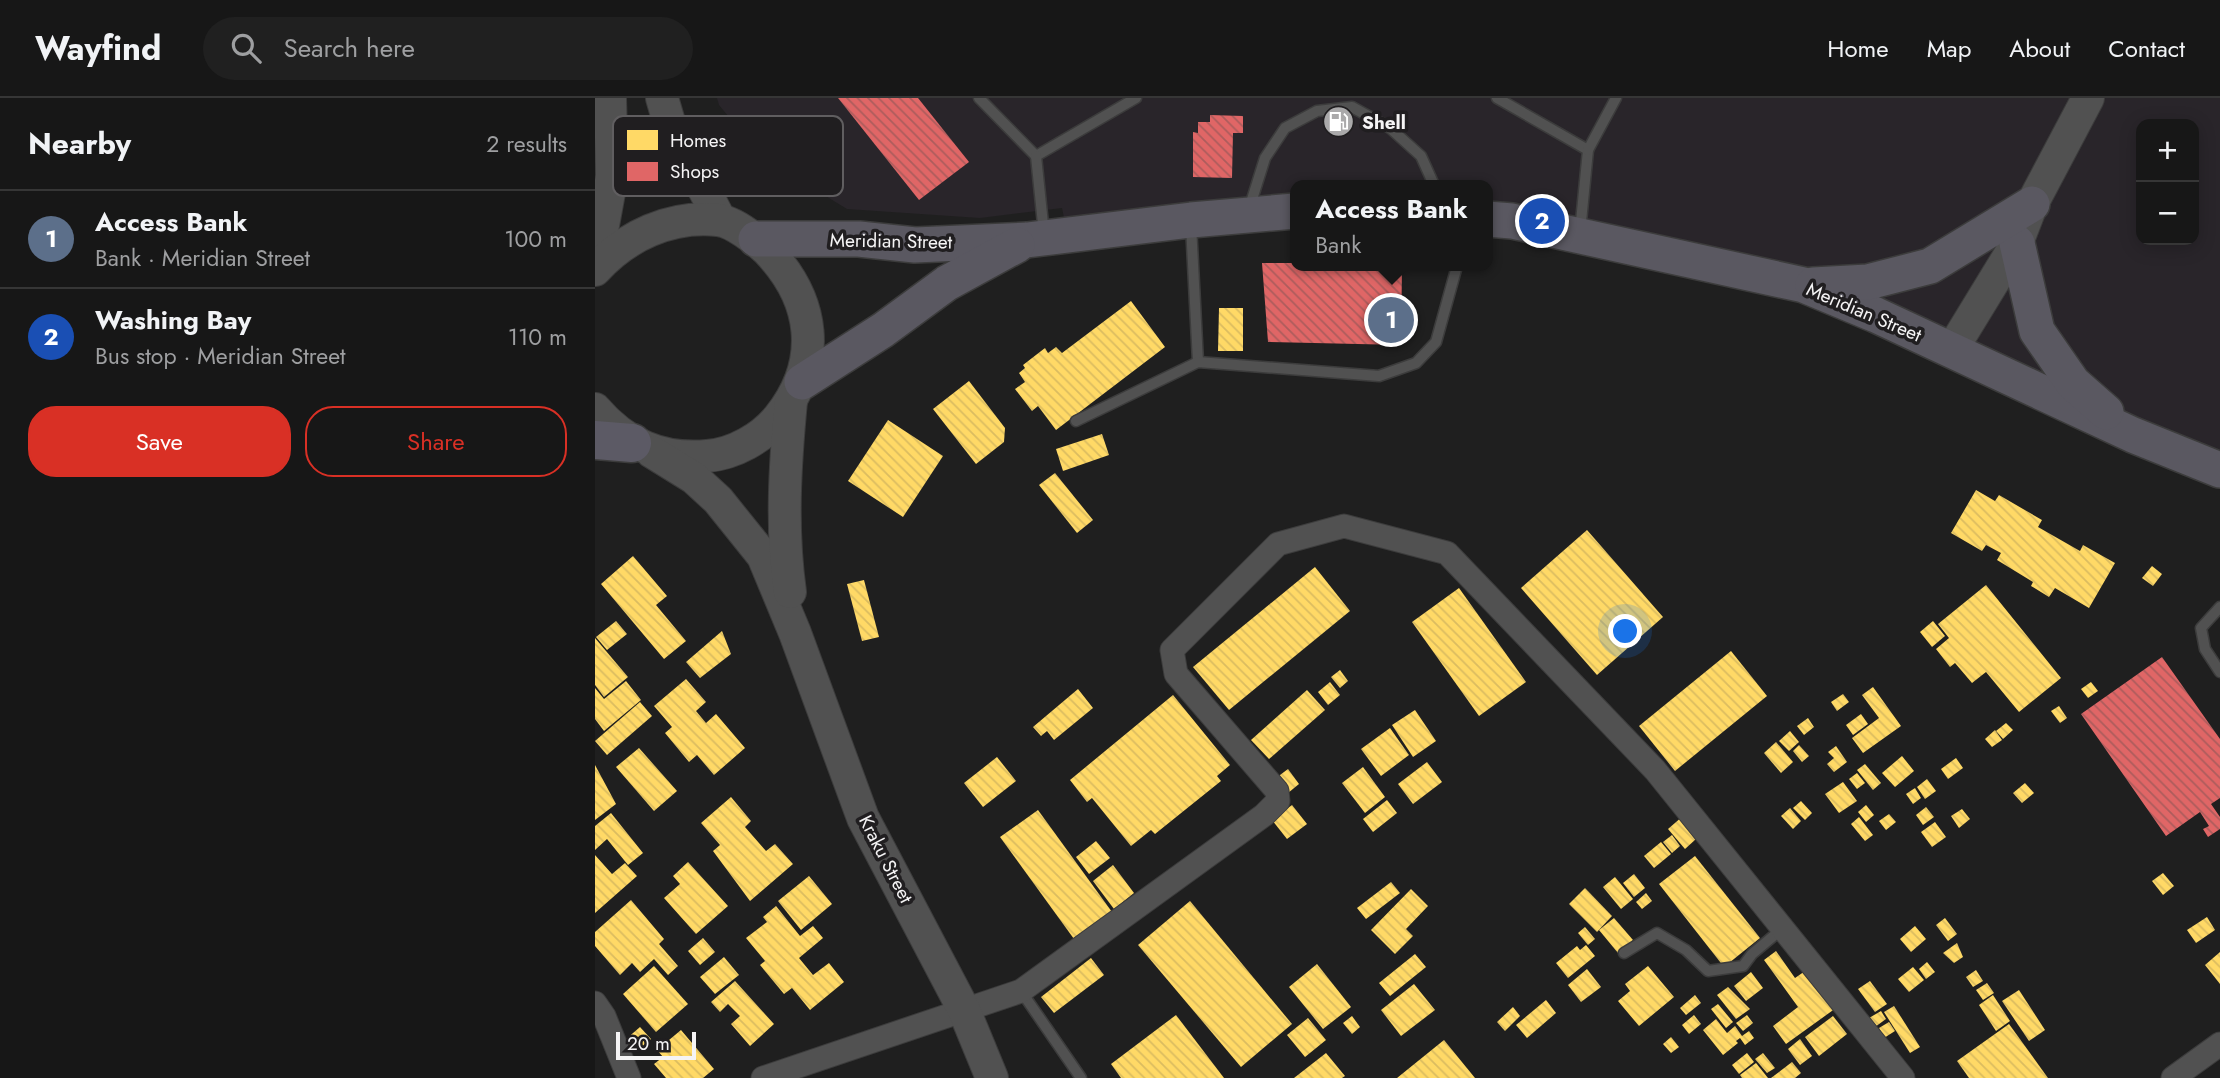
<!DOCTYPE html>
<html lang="en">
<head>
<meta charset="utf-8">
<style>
  :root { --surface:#171717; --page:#202020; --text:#f1f3f6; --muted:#9e9fa1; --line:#363636; --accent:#d93025 }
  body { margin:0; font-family:Jost,sans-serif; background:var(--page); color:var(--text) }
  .controls { position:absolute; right:21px; top:21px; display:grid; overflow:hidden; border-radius:14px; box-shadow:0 4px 18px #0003 }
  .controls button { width:63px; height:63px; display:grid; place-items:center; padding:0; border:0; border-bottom:2px solid var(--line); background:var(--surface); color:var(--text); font:35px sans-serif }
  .scale { position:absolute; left:21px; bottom:18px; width:80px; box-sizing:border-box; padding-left:7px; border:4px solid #f5f4f5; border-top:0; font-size:19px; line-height:24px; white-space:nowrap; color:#f5f4f5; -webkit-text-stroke:5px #201e20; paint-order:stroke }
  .you { position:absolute; left:1031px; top:534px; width:24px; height:24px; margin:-18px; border:5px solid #fff; border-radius:50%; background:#1a73e8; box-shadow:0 0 0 10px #1a73e833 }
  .badge { display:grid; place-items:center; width:46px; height:46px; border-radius:50%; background:var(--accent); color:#fff; font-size:23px; font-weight:700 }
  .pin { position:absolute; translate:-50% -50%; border:4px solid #fff; box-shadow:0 2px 7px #0006 }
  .popup { position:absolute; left:695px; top:82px; width:203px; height:91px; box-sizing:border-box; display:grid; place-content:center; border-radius:14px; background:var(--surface); filter:drop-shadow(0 2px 5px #0005); font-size:23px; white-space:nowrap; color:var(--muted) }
  .popup b { font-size:26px; color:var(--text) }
  .popup::after { content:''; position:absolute; left:50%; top:100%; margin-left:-14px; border:14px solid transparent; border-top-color:var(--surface) }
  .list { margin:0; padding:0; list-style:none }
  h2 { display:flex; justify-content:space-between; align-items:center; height:91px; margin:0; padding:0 28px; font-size:30px }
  h2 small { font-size:23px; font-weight:400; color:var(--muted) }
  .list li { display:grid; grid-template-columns:46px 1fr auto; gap:21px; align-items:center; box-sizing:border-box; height:98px; padding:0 28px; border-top:2px solid var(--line) }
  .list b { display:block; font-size:26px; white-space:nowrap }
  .list p { margin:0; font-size:23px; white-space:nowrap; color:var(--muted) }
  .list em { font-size:23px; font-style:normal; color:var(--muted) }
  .actions { display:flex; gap:14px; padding:21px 28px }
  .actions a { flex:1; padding:16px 0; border:2px solid var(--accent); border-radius:28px; text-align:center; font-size:24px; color:var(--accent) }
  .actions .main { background:var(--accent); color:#fff }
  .icon { flex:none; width:38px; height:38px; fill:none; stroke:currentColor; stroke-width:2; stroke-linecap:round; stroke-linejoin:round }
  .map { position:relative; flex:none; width:1625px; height:980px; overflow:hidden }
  header { display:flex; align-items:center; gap:42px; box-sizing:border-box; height:98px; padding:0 35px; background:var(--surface); border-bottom:2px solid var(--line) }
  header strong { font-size:33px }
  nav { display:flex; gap:38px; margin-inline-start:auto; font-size:24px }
  .search { width:490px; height:63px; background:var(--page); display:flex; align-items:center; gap:18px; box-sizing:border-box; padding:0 24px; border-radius:38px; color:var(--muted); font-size:26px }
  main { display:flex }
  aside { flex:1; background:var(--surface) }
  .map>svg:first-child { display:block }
  .built { fill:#29252a; fill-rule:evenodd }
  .homes { fill:url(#homes-back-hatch) }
  .shops { fill:url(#shops-back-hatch) }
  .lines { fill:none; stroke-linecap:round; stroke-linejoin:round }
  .lane-casing { stroke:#3c3c3c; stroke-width:13 }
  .street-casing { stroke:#3c3c3c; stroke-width:25 }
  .secondary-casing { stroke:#3c3c3c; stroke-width:34 }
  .primary-casing { stroke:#3c3c3c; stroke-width:38 }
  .highway-casing { stroke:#3c3c3c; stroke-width:41 }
  .lane { stroke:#515151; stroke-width:10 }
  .street { stroke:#515151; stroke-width:23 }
  .secondary { stroke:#515151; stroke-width:32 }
  .primary { stroke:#5a5861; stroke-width:35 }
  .highway { stroke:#5c5a65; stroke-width:38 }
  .labels { text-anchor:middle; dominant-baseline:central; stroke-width:7; stroke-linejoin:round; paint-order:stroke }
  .poi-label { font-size:19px; font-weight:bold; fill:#f5f4f5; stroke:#201e20; text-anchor:start }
  .street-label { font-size:19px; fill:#f5f4f5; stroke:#201e20 }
  .key { fill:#201e20; stroke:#605e60; stroke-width:2 }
  .key-label { font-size:19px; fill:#f5f4f5 }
</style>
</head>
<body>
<header>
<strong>Wayfind</strong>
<div class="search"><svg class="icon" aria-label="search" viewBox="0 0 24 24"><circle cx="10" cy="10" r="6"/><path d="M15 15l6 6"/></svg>Search here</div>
<nav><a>Home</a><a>Map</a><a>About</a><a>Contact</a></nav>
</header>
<main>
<aside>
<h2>Nearby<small>2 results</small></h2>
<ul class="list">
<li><span class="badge" style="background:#5c6f8a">1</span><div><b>Access Bank</b><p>Bank · Meridian Street</p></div><em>100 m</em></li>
<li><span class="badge" style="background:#1a4fb4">2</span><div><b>Washing Bay</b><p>Bus stop · Meridian Street</p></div><em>110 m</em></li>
</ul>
<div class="actions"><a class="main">Save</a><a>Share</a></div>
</aside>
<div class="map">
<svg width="1625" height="980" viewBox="0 0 1625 980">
  <defs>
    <pattern id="homes-back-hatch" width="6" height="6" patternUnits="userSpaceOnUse" patternTransform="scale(1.75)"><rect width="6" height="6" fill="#ffd966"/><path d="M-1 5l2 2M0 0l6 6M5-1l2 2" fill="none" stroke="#dbbc60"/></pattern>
    <pattern id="shops-back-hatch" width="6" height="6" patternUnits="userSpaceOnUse" patternTransform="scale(1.75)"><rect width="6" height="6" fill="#e06666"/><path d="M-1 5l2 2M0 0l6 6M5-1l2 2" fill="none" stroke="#ac5c5c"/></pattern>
  </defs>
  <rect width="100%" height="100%" fill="#1f1f1f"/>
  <path class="built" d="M 122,0 L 1625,0 L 1625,376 L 1197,196 L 892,130 L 892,87 L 700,87 L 700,126 L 474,143 L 467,110 L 385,120 L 252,111 L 167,59 L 124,7 ZM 1546,26 L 1599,26 L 1599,142 L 1546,142 Z"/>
  <g class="homes">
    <polygon points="536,203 570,249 461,332 443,308 437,313 420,291 430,284 424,275 430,270 428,267 450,250 453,255 461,249 467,255"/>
    <polygon points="624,210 648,210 648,253 623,253"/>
    <polygon points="374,283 410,330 409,344 381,366 338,311"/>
    <polygon points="293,322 348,358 308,419 253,383"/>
    <polygon points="507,336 514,357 468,373 461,351"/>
    <polygon points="460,375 498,422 482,435 444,387"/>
    <polygon points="1381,392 1400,403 1404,397 1447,422 1443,429 1485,453 1488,447 1520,465 1494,510 1460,490 1454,499 1436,488 1438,484 1402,462 1406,455 1391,447 1387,453 1356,435"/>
    <polygon points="992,432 1068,519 1002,577 926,490"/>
    <polygon points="38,458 72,498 61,507 91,543 69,561 6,486"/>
    <polygon points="1557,468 1567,476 1558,488 1547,480"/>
    <polygon points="720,469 755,513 634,612 598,569"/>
    <polygon points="269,482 284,539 267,543 252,486"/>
    <polygon points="1391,487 1466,580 1424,614 1391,574 1377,585 1360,565 1355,569 1341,551 1354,540 1343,526"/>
    <polygon points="864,490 931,584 884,618 817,524"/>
    <polygon points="21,523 32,536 12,552 1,539"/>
    <polygon points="1338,523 1350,538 1337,549 1325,534"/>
    <polygon points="127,533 136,556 105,580 91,564"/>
    <polygon points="0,540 33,579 9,599 0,587"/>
    <polygon points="1136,553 1172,598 1080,673 1044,628"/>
    <polygon points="745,572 753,583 745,590 736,579"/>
    <polygon points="91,581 111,604 101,613 111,625 121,616 150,650 119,677 102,657 94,664 70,635 77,629 59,608"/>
    <polygon points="31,583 46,602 9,633 0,621 0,590 9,601"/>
    <polygon points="735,584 745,597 733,607 723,594"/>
    <polygon points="1496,584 1503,593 1493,600 1486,591"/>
    <polygon points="1278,589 1306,628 1268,655 1257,640 1284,620 1267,597"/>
    <polygon points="483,591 498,610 459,642 452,633 446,638 438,629"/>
    <polygon points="712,592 730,612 674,661 656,642"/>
    <polygon points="1248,596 1254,604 1242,613 1236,604"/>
    <polygon points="578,597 635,667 622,678 626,683 560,736 556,732 536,748 497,700 492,704 475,682"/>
    <polygon points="45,604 57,618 12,657 0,643"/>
    <polygon points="1464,608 1472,620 1465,625 1456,613"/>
    <polygon points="820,612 841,643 818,659 797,627"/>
    <polygon points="1266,616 1273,626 1258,637 1251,627"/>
    <polygon points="1213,620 1219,629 1209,637 1202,628"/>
    <polygon points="1411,625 1418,632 1408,641 1401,633"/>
    <polygon points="795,630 814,657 786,678 766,651"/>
    <polygon points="1400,632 1407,642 1397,649 1390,641"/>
    <polygon points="1195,633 1204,644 1194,653 1184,643"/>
    <polygon points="1181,644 1198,664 1186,675 1169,655"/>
    <polygon points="1204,647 1214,658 1207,664 1198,653"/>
    <polygon points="1241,648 1252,664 1239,674 1232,666 1239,660 1233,654"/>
    <polygon points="44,650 82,693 59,713 21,669"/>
    <polygon points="1307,658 1319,673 1300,689 1287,675"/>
    <polygon points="402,659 421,683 388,709 369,685"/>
    <polygon points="1361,660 1368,670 1353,681 1346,671"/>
    <polygon points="832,664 847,684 818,706 803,686"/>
    <polygon points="1270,666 1286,685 1278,692 1262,672"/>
    <polygon points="0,667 21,706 0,722"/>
    <polygon points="768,669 790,699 770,715 747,685"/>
    <polygon points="693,671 704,686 693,695 681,680"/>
    <polygon points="1262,675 1270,685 1262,691 1254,681"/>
    <polygon points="1332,681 1341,693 1330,701 1322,689"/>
    <polygon points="1248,684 1262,703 1244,715 1230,696"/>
    <polygon points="1430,685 1439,695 1427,705 1418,695"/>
    <polygon points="1320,690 1326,700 1318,706 1311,696"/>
    <polygon points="136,699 156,723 150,729 171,753 180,746 198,766 155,803 118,753 125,747 106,725"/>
    <polygon points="792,702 802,715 778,734 768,721"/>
    <polygon points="1206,703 1217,715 1210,722 1198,710"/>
    <polygon points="697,707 712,726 692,741 677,722"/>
    <polygon points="1271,707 1279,717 1271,724 1263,714"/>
    <polygon points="1331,709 1339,719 1328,727 1321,717"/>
    <polygon points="1195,710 1206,723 1198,731 1186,718"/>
    <polygon points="1367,711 1375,721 1364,730 1356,718"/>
    <polygon points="443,712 517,814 479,841 405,739"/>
    <polygon points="16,715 48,755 33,767 12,741 0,752 0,728"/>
    <polygon points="1294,716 1301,724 1291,732 1284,723"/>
    <polygon points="1088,718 1101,741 1090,751 1073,731"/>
    <polygon points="1264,719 1278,737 1270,743 1256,726"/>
    <polygon points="1340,724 1351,739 1337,749 1326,734"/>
    <polygon points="1077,737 1085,748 1077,755 1068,744"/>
    <polygon points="501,743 515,760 494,776 481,759"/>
    <polygon points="1066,744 1076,756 1059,770 1049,758"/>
    <polygon points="0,757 17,776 30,765 42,778 0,815"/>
    <polygon points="1100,758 1165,840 1129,869 1064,786"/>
    <polygon points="93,764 133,808 101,836 69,800 85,786 78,778"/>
    <polygon points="518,767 539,795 519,811 498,783"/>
    <polygon points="1568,775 1579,788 1568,797 1557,783"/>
    <polygon points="1039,776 1050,790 1039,799 1028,785"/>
    <polygon points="214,778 237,806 206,832 183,803"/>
    <polygon points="1020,779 1038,801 1026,811 1008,789"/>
    <polygon points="796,784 805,795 771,821 762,810"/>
    <polygon points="990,790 1017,818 1002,834 974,806"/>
    <polygon points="816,791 833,808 811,831 818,838 800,856 776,832"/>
    <polygon points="1051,795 1057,803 1047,811 1041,804"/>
    <polygon points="36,802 69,841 64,846 83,868 73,877 59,861 45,874 37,865 25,877 0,848 0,834"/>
    <polygon points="595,803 697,926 646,969 543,847"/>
    <polygon points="181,808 205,838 218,828 228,840 204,860 218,877 234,865 249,884 215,912 197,890 189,896 165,867 170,863 151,840 172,824 168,819"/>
    <polygon points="1612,819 1620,832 1601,845 1592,832"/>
    <polygon points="1019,820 1038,842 1023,855 1004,832"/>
    <polygon points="1350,820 1362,836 1353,843 1341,827"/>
    <polygon points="1320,828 1331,841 1316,854 1305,841"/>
    <polygon points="990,829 1000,841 993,847 983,835"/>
    <polygon points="108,840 120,854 105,867 93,853"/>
    <polygon points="1362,845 1368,859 1359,865 1348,855"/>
    <polygon points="991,847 1000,858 973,880 961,865 982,848 985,852"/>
    <polygon points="1181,853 1200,880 1213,871 1241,910 1191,946 1178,928 1203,909 1169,862"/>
    <polygon points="1625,854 1625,886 1610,867"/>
    <polygon points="820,856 831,869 795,898 784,885"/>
    <polygon points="129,859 144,877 120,896 105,879"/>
    <polygon points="496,860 509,877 459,915 446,899"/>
    <polygon points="1332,864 1340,874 1331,881 1324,871"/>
    <polygon points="722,866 756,909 728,931 694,889"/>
    <polygon points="59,868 93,906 61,934 28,896"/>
    <polygon points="1053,868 1079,899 1044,928 1023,903 1035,893 1030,886"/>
    <polygon points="1318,869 1329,882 1314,894 1303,881"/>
    <polygon points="992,871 1006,889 986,904 973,887"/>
    <polygon points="1381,872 1388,883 1378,889 1371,879"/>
    <polygon points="1156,874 1168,890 1151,903 1139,888"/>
    <polygon points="140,883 179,926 155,948 136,926 145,918 133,906 125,914 116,904"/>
    <polygon points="1275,883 1292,906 1280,914 1263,891"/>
    <polygon points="1392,885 1399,895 1388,902 1381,892"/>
    <polygon points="819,886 840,912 806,938 786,912"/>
    <polygon points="1133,889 1155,911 1141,921 1122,897"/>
    <polygon points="1424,892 1450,932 1434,943 1407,903"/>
    <polygon points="1100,897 1106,905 1091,917 1085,910"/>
    <polygon points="1398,897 1415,923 1401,933 1384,907"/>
    <polygon points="951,902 961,915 932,940 921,927"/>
    <polygon points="1123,906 1138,924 1131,930 1116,911"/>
    <polygon points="1299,908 1325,949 1315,955 1289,914"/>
    <polygon points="918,909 925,918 910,933 902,924"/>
    <polygon points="1286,913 1291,921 1280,929 1274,920"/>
    <polygon points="581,917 629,980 526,980 516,966"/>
    <polygon points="1099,917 1106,926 1094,936 1087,927"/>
    <polygon points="1152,917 1158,925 1148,933 1141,925"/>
    <polygon points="757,918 765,929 757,936 748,925"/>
    <polygon points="1238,918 1252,936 1224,958 1210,939"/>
    <polygon points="713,920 731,942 710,959 692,937"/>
    <polygon points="1121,921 1132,935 1140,928 1147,938 1154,933 1159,940 1150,947 1145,940 1141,943 1143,945 1128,957 1108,932"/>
    <polygon points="1294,924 1300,933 1289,940 1284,930"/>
    <polygon points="1414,926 1453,980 1374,980 1362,963"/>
    <polygon points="45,929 56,941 40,954 30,942"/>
    <polygon points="86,932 119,971 108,980 71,980 59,966 68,959 62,952"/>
    <polygon points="1076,939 1084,949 1076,955 1068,946"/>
    <polygon points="1205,941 1217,958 1205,967 1193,951"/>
    <polygon points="849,942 880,980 802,980"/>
    <polygon points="731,955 750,978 747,980 699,980"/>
    <polygon points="1152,955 1159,964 1144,976 1137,967"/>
    <polygon points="1168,955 1180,970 1172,975 1160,961"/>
    <polygon points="1197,964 1206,975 1200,980 1176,980"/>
    <polygon points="1161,965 1173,980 1147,980 1145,977"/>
  </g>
  <g class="shops">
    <polygon points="243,0 323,0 374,64 324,102"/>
    <polygon points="615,17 648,18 648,35 638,35 637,80 598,79 598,34 603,35 603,24 615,24"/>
    <polygon points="667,165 700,165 700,168 807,168 806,247 673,244"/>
    <polygon points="1567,559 1625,641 1625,700 1616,706 1625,719 1625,731 1613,739 1608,731 1614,728 1605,714 1571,738 1486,616"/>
  </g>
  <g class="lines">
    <defs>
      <g id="lane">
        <polyline points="384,0 441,58 541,0"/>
        <polyline points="902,0 993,52 985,134"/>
        <polyline points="993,52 1021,0"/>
        <polyline points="441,58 449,136"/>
        <polyline points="654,111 670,60 690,30 722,13 757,9 795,30 826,58 839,87"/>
        <polyline points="596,127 603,264"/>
        <polyline points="481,323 603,264 784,278 821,265 841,244 862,168"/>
        <polyline points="1625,509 1606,530 1610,551 1625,574"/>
        <polyline points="1029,855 1062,835 1091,852 1113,873 1148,868 1157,856 1188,830"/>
        <polyline points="426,893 486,980"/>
      </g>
      <g id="street">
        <polyline points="0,905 9,918 34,980"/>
        <polyline points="168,980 426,893 669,717 683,703 682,693 581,576 577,552 683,446 749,428 852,455 1060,672 1308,980"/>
        <polyline points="1578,980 1625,946"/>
      </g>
      <g id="secondary">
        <polyline points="67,0 74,24 125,122"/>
        <polyline points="0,171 17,78 15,0"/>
        <path d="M 0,172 C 31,138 75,117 123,122 C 139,124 160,141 172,152 C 220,202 228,263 184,319 C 167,340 139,356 112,358 C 66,362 30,346 0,311"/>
        <polyline points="1356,253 1422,145 1437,106 1493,0"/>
        <polyline points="57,354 99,380 123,402 168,458 200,535 268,720 369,912 397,980"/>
        <path d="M 195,494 C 186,430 190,367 196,303"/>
      </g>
      <g id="primary">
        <polyline points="892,121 917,123 1209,187 1281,217 1538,337 1625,372"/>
        <polyline points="161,141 264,141 320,147 432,142 596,122 700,113"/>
        <polyline points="1422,145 1442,233 1478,285 1511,314"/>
        <polyline points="1218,187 1273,184 1335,168 1437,106"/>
        <polyline points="207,284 288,232 352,185 422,147"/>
      </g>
      <polyline id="highway" points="0,342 37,345"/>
    </defs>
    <use href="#lane" class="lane-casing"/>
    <use href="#street" class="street-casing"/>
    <use href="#secondary" class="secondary-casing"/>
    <use href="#primary" class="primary-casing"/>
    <use href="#highway" class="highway-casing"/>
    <use href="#lane" class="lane"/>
    <use href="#street" class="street"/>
    <use href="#secondary" class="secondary"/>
    <use href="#primary" class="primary"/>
    <use href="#highway" class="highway"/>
  </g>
  <defs>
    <symbol id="fuel-disc" viewBox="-11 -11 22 22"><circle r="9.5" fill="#aaa9aa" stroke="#201e20"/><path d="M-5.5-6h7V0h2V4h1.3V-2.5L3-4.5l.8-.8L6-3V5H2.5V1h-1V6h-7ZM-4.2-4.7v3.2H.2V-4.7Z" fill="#fff"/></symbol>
  </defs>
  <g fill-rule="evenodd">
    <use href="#fuel-disc" x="726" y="6" width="35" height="35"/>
  </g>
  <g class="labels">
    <g class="poi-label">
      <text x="767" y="24">Shell</text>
    </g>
    <g class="street-label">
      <text transform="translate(296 143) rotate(1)">Meridian Street</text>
      <text transform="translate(1269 214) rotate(23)">Meridian Street</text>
      <text transform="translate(291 761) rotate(63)">Kraku Street</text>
    </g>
  </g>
  <rect x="18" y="18" width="230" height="80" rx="10" class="key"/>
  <rect x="32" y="32" width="31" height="20" fill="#ffd966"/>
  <rect x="32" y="64" width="31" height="19" fill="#e06666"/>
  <g class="key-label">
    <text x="75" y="49">Homes</text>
    <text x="75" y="80">Shops</text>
  </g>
</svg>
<div class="controls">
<button>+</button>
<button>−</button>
</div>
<div class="scale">20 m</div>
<div class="you"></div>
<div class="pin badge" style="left:796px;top:222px;background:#5c6f8a">1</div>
<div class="popup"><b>Access Bank</b>Bank</div>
<div class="pin badge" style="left:947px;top:123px;background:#1a4fb4">2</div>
</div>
</main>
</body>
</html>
